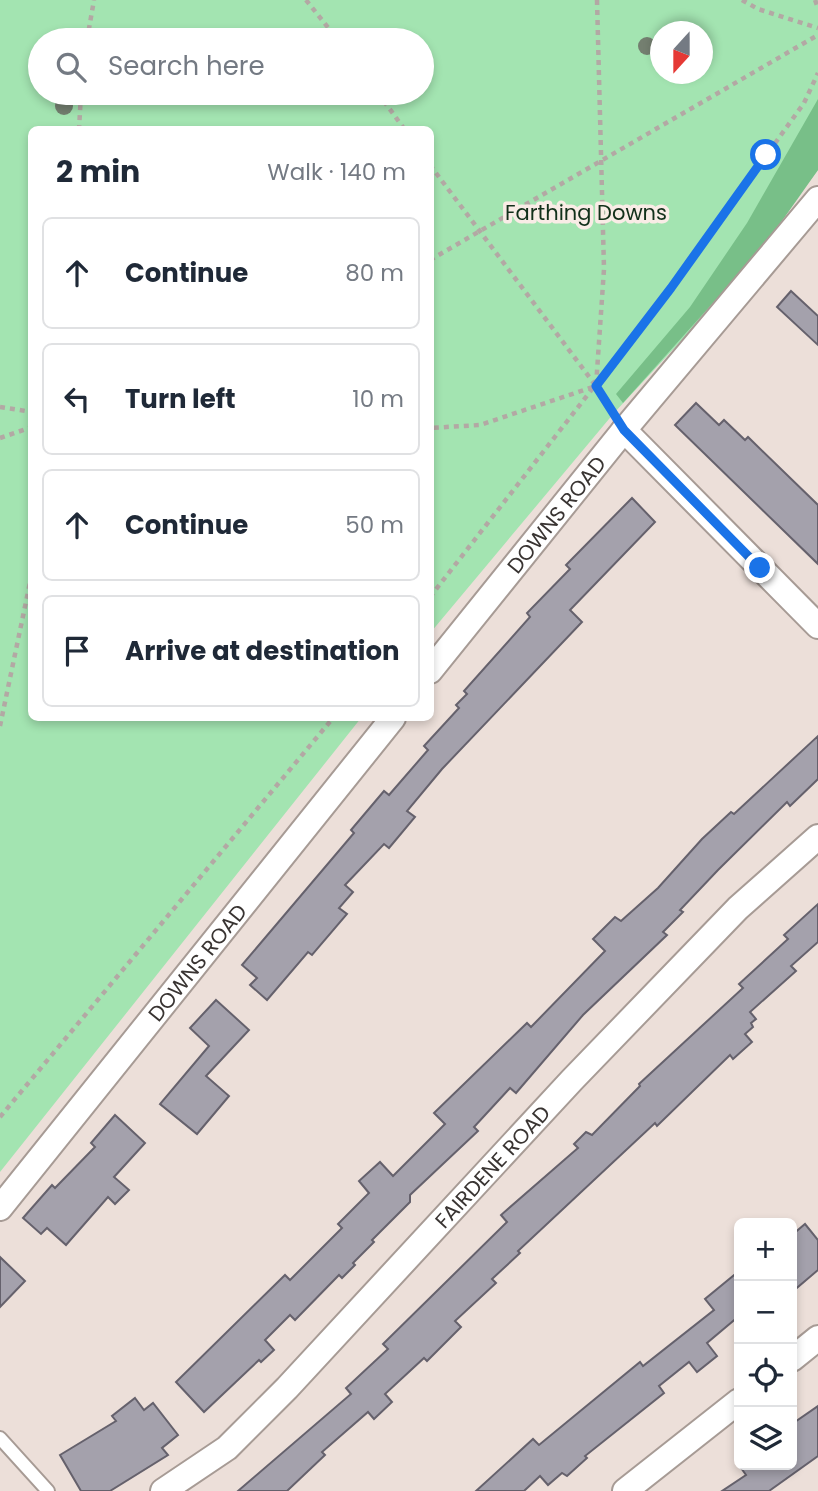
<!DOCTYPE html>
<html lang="en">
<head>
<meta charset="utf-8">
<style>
  :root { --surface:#fff; --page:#f6f6f7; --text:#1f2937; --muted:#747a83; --line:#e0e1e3 }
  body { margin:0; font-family:Poppins,sans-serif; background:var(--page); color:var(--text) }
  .controls { position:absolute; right:21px; bottom:21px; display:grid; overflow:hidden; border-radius:10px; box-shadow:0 4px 10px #0003 }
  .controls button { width:63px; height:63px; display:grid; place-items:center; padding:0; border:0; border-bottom:2px solid var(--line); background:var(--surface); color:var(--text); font:35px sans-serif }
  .compass { position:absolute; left:650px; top:21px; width:63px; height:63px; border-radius:50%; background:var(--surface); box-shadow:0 4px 10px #0003; rotate:201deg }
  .stop { position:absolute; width:21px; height:21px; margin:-16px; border:5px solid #1a73e8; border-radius:50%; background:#fff }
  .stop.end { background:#1a73e8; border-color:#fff; box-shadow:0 2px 7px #0008 }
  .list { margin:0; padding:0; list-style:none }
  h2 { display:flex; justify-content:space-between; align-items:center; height:91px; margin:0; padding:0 28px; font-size:30px }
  h2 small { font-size:23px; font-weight:400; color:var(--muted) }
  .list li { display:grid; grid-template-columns:46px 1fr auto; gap:21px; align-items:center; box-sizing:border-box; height:112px; margin:0 14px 14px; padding:0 14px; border:2px solid var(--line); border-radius:10px }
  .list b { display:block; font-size:26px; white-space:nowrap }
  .list em { font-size:23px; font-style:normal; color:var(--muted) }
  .icon { flex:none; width:38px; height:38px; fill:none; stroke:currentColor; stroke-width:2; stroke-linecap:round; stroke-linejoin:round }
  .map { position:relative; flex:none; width:818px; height:1491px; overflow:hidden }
  .search { position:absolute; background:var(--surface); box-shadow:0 4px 10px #0003; left:28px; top:28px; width:406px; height:77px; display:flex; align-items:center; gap:18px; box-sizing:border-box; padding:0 24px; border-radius:38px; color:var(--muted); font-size:26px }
  .panel { position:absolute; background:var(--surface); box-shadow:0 4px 10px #0003; left:28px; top:126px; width:406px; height:595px; border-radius:10px }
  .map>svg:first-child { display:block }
  .green { fill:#a3e4b1; fill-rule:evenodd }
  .forest { fill:#78bf88 }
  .building { fill:#a4a1ac; stroke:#65616c; stroke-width:2 }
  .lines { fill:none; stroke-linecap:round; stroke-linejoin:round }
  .service-casing { stroke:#a79b95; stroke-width:16 }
  .minor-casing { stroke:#a79b95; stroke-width:28 }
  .path { stroke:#b3a8a4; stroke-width:4.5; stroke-dasharray:5 5; stroke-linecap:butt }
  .service { stroke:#fff; stroke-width:12 }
  .minor { stroke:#fff; stroke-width:24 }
  .tree { fill:#747f70 }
  .route { stroke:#1a73e8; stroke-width:9 }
  .labels { text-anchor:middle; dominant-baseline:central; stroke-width:7; stroke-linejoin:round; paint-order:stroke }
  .park-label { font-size:21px; fill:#12301a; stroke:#f9ece6 }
  .street-label { font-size:21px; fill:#393432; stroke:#f9ece6 }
</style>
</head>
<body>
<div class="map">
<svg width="818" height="1491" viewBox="0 0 818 1491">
  <rect width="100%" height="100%" fill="#ecdfd9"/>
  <path class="green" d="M 0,0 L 818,0 L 818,170 L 718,301 L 614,413 L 431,632 L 430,130 L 32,130 L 32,718 L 361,718 L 0,1172 ZM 660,32 L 702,32 L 702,74 L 660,74 ZM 40,40 L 422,40 L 422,93 L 40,93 Z"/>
  <polygon class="forest" points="818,99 818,170 765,245 623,403 616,394 690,307 747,223"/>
  <g class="building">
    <polygon points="791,291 818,316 818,345 777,307"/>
    <polygon points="696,403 719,425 724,420 745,440 748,437 818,505 818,564 675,425"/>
    <polygon points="632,498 655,522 570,610 582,622 442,769 407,811 415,817 389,848 384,844 345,885 353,892 339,908 347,914 312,955 308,952 267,1000 250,985 257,978 242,965 354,833 351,830 384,791 389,795 428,750 424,746 459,708 456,705 467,694 464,691 530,617 527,613 570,569 566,565"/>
    <polygon points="818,736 818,779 790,806 787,802 718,870 680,910 683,912 663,932 667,935 583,1015 516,1093 510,1088 474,1127 478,1131 410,1195 410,1202 372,1240 374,1242 353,1263 355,1265 342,1278 339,1275 295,1320 290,1315 265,1340 274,1350 261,1362 259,1360 204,1412 176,1382 285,1275 290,1280 342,1228 338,1224 369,1193 359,1181 380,1162 393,1176 445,1124 434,1113 527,1023 531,1027 605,951 593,939 615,917 621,921 658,888 702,839 731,812 734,814"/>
    <polygon points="818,904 818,942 791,966 796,971 750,1012 756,1019 751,1023 753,1027 745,1034 752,1042 733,1059 730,1055 657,1126 655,1123 518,1251 520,1253 492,1279 496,1283 455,1321 461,1327 427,1361 424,1358 385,1394 392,1402 374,1419 368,1412 322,1452 325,1455 287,1491 238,1491 351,1394 346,1388 388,1349 383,1344 507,1222 501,1215 578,1148 574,1144 586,1132 592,1135 640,1086 639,1084 743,988 739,984 788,939 784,935"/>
    <polygon points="216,1000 249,1030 206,1076 229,1096 197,1134 160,1104 209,1046 190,1028"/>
    <polygon points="115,1115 145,1143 114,1177 129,1190 115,1204 108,1197 66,1245 47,1228 41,1234 23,1218 52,1185 55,1188 95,1147 91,1143"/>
    <polygon points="805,1224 818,1240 818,1270 792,1292 792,1235"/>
    <polygon points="0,1257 25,1281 0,1307"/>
    <polygon points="739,1271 739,1316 707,1343 717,1356 697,1372 689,1362 659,1386 664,1393 585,1456 587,1458 567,1476 562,1473 548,1485 540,1476 524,1491 476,1491 533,1439 539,1445 640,1362 643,1366 714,1310 705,1299"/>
    <polygon points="135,1398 144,1410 153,1403 178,1435 162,1448 168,1455 110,1491 81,1491 60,1455 116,1421 112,1416"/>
    <polygon points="818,1406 818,1456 769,1491 722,1491 746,1475 739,1465 792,1465 792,1424"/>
  </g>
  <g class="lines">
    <defs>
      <polyline id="service" points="0,1438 48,1491"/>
      <g id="minor">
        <polyline points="624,430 818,626"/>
        <path id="s1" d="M 430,671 L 624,430 L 818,199"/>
        <path id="s2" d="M 0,1208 L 393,718"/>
        <polyline points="792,1359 818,1338"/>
        <path id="s3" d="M 163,1491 L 227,1448 L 287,1388 L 572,1080 L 738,908 L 818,837"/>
        <polyline points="625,1491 739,1401"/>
      </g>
    </defs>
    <use href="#service" class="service-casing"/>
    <use href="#minor" class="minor-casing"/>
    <g class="path">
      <polyline points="306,0 338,40"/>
      <polyline points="597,0 604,269 596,386 612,411"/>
      <polyline points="742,0 758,9 818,28"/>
      <polyline points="815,0 818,8"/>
      <polyline points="87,40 94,0"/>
      <polyline points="378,93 405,130"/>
      <polyline points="79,130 81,93"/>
      <polyline points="430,165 596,386 480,425 430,428"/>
      <polyline points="430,260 818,35"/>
      <polyline points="0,407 32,412"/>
      <polyline points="0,438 32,427"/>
      <polyline points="430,597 671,288 804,103 818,73"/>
      <polyline points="0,726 32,573"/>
      <polyline points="0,1117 333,718"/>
    </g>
    <use href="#service" class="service"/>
    <use href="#minor" class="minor"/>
  </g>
  <g class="tree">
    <circle cx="647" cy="46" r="9"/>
    <circle cx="64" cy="106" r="9"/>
  </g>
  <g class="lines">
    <polyline class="route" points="760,568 624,430 596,386 671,288 766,155"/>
  </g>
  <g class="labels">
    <g class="park-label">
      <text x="586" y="212">Farthing Downs</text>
    </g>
    <g class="street-label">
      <text stroke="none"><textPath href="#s1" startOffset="201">DOWNS ROAD</textPath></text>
      <text stroke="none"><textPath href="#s2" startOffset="315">DOWNS ROAD</textPath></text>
      <text stroke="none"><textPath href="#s3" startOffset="464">FAIRDENE ROAD</textPath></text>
    </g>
  </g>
</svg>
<div class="controls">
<button>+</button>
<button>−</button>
<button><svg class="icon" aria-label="locate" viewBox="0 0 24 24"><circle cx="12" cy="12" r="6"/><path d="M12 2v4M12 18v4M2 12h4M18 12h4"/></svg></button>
<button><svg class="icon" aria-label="layers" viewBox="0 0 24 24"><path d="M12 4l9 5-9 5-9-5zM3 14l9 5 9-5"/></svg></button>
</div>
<svg class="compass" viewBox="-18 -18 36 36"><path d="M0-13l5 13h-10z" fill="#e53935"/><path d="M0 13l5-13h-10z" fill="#747a83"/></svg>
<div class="stop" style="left:766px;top:155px"></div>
<div class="stop end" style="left:760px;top:568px"></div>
<div class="search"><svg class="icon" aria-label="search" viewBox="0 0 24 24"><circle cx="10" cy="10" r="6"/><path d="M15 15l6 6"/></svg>Search here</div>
<section class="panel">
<h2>2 min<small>Walk · 140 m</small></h2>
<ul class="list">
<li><svg class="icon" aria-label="ahead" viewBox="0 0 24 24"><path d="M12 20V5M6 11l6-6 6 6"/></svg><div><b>Continue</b></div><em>80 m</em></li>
<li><svg class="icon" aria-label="left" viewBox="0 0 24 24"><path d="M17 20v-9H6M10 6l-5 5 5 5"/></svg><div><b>Turn left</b></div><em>10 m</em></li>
<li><svg class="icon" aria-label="ahead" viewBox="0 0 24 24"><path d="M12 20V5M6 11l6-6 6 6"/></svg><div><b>Continue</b></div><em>50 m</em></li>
<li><svg class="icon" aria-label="arrive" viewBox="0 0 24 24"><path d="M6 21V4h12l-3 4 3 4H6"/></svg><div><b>Arrive at destination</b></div></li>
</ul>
</section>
</div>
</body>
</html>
